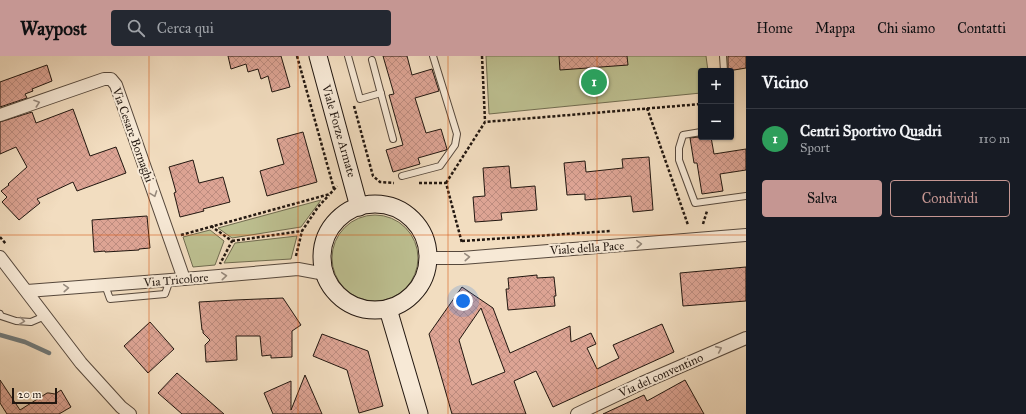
<!DOCTYPE html>
<html lang="it">
<head>
<meta charset="utf-8">
<style>
  :root { --surface:#171b24; --page:#242831; --text:#f1f3f6; --muted:#9ea1a6; --line:#363941; --accent:#c59692 }
  body { margin:0; font-family:"IM FELL Great Primer",serif; background:var(--page); color:var(--text) }
  .controls { position:absolute; right:12px; top:12px; display:grid; overflow:hidden; border-radius:4px; box-shadow:0 1px 3px #0004 }
  .controls button { width:36px; height:36px; display:grid; place-items:center; padding:0; border:0; border-bottom:1px solid var(--line); background:var(--surface); color:var(--text); font:20px sans-serif }
  .scale { position:absolute; left:12px; bottom:10px; width:45px; box-sizing:border-box; padding-left:4px; border:2px solid #221710; border-top:0; font-size:11px; line-height:14px; white-space:nowrap; color:#221710; -webkit-text-stroke:3px #f7e9d6; paint-order:stroke }
  .you { position:absolute; left:463px; top:245px; width:14px; height:14px; margin:-10px; border:3px solid #fff; border-radius:50%; background:#1a73e8; box-shadow:0 0 0 6px #1a73e833 }
  .badge { display:grid; place-items:center; width:26px; height:26px; border-radius:50%; background:var(--accent); color:#fff; font-size:13px; font-weight:700 }
  .pin { position:absolute; translate:-50% -50%; border:2px solid #fff; box-shadow:0 1px 4px #0006 }
  .list { margin:0; padding:0; list-style:none }
  h2 { display:flex; justify-content:space-between; align-items:center; height:52px; margin:0; padding:0 16px; font-size:17px }
  h2 small { font-size:13px; font-weight:400; color:var(--muted) }
  .list li { display:grid; grid-template-columns:26px 1fr auto; gap:12px; align-items:center; box-sizing:border-box; height:60px; padding:0 16px; border-top:1px solid var(--line) }
  .list b { display:block; font-size:15px; white-space:nowrap }
  .list p { margin:0; font-size:13px; white-space:nowrap; color:var(--muted) }
  .list em { font-size:13px; font-style:normal; color:var(--muted) }
  .actions { display:flex; gap:8px; padding:12px 16px }
  .actions a { flex:1; padding:9px 0; border:1px solid var(--accent); border-radius:4px; text-align:center; font-size:14px; color:var(--accent) }
  .actions .main { background:var(--accent); color:#111 }
  .icon { flex:none; width:22px; height:22px; fill:none; stroke:currentColor; stroke-width:2; stroke-linecap:round; stroke-linejoin:round }
  .map { position:relative; flex:none; width:746px; height:358px; overflow:hidden }
  header { display:flex; align-items:center; gap:24px; box-sizing:border-box; height:56px; padding:0 20px; background:var(--accent); color:#111 }
  header strong { font-size:19px }
  nav { display:flex; gap:22px; margin-inline-start:auto; font-size:14px }
  .search { width:280px; height:36px; background:var(--page); display:flex; align-items:center; gap:10px; box-sizing:border-box; padding:0 14px; border-radius:4px; color:var(--muted); font-size:15px }
  main { display:flex }
  aside { flex:1; background:var(--surface) }
  .map>svg:first-child { display:block }
  .grass { fill:#bdc091; stroke:#706c50 }
  .lines { fill:none; stroke-linecap:round; stroke-linejoin:round }
  .stream { stroke:#6f7878; stroke-width:4.5 }
  .building { fill:url(#building-cross-hatch); stroke:#221710; fill-rule:evenodd }
  .lane-casing { stroke:#56483c; stroke-width:8 }
  .street-casing { stroke:#56483c; stroke-width:14 }
  .secondary-casing { stroke:#221710; stroke-width:19 }
  .path { stroke:#221710; stroke-width:2.5; stroke-dasharray:3 2; stroke-linecap:butt }
  .lane { stroke:#f7e9d6; stroke-width:6 }
  .street { stroke:#f7e9d6; stroke-width:12 }
  .secondary { stroke:#f7e9d6; stroke-width:17 }
  .oneway { stroke:#978a7d }
  .grid { fill:none; stroke:#d4520c; stroke-width:1; stroke-opacity:0.55 }
  .labels { text-anchor:middle; dominant-baseline:central; stroke-width:4; stroke-linejoin:round; paint-order:stroke }
  .street-label { font-size:12px; fill:#221710; stroke:#f7e9d6 }
</style>
</head>
<body>
<header>
<strong>Waypost</strong>
<div class="search"><svg class="icon" aria-label="search" viewBox="0 0 24 24"><circle cx="10" cy="10" r="6"/><path d="M15 15l6 6"/></svg>Cerca qui</div>
<nav><a>Home</a><a>Mappa</a><a>Chi siamo</a><a>Contatti</a></nav>
</header>
<main>
<div class="map">
<svg width="746" height="358" viewBox="0 0 746 358">
  <defs>
    <pattern id="building-cross-hatch" width="8" height="8" patternUnits="userSpaceOnUse"><rect width="8" height="8" fill="#dda494"/><path d="M0 0l8 8M0 8l8-8" fill="none" stroke="#bd8c7f"/></pattern>
  </defs>
  <rect width="100%" height="100%" fill="#f2ddc0"/>
  <filter id="stains"><feTurbulence type="fractalNoise" baseFrequency=".005" numOctaves="4"/><feColorMatrix values="0 0 0 0 .2 0 0 0 0 .09 0 0 0 0 .02 0 0 0 .5 -.17"/></filter>
  <radialGradient id="worn" r=".72"><stop offset=".6" stop-color="#630" stop-opacity="0"/><stop offset="1" stop-color="#630" stop-opacity=".3"/></radialGradient>
  <g class="grass">
    <polygon points="486,0 706,0 708,15 701,15 701,37 489,58"/>
    <polygon points="321,144 301,171 232,182 218,172"/>
    <circle cx="375" cy="202" r="43"/>
    <polygon points="210,174 224,185 215,209 193,211 183,181"/>
    <polygon points="297,180 291,203 224,207 235,187"/>
  </g>
  <g class="lines">
    <polyline class="stream" points="0,279 25,286 49,297"/>
  </g>
  <g class="building">
    <polygon points="228,0 281,0 290,31 272,36 268,20 261,23 258,13 248,16 246,8 231,13"/>
    <polygon points="383,0 407,0 412,19 432,13 439,35 415,42 426,77 441,73 447,93 446,94 418,102 420,108 393,116 386,94 403,89 389,39 394,38"/>
    <polygon points="559,0 627,0 628,9 560,14"/>
    <polygon points="728,0 746,0 746,12 728,15"/>
    <polygon points="47,9 52,25 32,33 33,35 25,38 27,42 0,51 0,26"/>
    <polygon points="73,53 90,100 116,91 126,117 77,135 73,126 37,143 40,147 19,164 2,146 7,141 1,135 9,129 8,128 27,111 16,91 0,98 0,66 32,56 36,67"/>
    <polygon points="303,76 317,126 267,140 260,115 284,108 277,83"/>
    <polygon points="698,81 711,81 714,98 746,93 746,114 720,118 723,135 702,138 697,107 694,107 690,82"/>
    <polygon points="649,101 653,154 633,156 631,140 585,144 585,138 567,139 564,107 585,105 586,116 623,112 622,103"/>
    <polygon points="193,104 199,127 223,121 230,146 203,153 204,155 180,161 174,137 176,136 169,111"/>
    <polygon points="509,110 511,132 535,130 537,154 501,157 502,164 475,166 473,141 485,140 483,112"/>
    <polygon points="147,160 150,192 139,193 139,194 105,196 105,195 94,196 92,164"/>
    <polygon points="746,211 746,245 683,250 680,217"/>
    <polygon points="537,219 537,222 554,221 556,240 554,240 555,250 508,254 506,233 509,233 508,222"/>
    <path d="M 462,231 L 493,252 L 510,297 L 570,270 L 571,286 L 591,277 L 596,288 L 587,292 L 597,313 L 619,302 L 613,289 L 662,268 L 674,296 L 553,351 L 536,315 L 514,325 L 526,358 L 452,358 L 429,278 ZM 481,252 L 505,316 L 472,329 L 459,284 Z"/>
    <polygon points="283,242 301,269 292,275 292,301 271,302 271,299 262,300 260,280 236,280 237,304 206,306 205,289 210,284 203,277 203,274 202,274 199,246 235,244"/>
    <polygon points="150,266 174,293 148,317 124,290"/>
    <polygon points="322,278 368,295 383,350 359,357 347,314 313,300"/>
    <polygon points="177,317 224,358 182,358 158,337"/>
    <polygon points="305,319 322,358 273,358 264,337 291,325 291,354"/>
    <polygon points="0,324 20,354 47,337 49,337 55,338 61,334 71,351 59,358 7,358 0,347"/>
    <polygon points="685,324 704,358 603,358 644,339 647,345"/>
  </g>
  <g class="lines">
    <defs>
      <g id="lane">
        <polyline points="348,0 360,43 381,37"/>
        <polyline points="723,0 724,15"/>
        <polyline points="372,4 393,83"/>
        <polyline points="701,76 683,79 679,92 679,104 695,147 746,140"/>
        <polyline points="402,120 440,110 455,89 457,78 433,0"/>
        <polyline points="105,229 110,243 165,238 170,224"/>
        <polyline points="0,258 1,260 16,265 31,266 45,260"/>
      </g>
      <g id="street">
        <polyline points="0,59 104,23 111,23 116,29 184,223"/>
        <polyline points="0,201 81,307 121,351 130,358"/>
        <polyline points="428,202 462,202 746,179"/>
        <polyline points="27,235 184,223 298,213 325,218"/>
        <polyline points="577,358 642,327 746,282"/>
      </g>
      <g id="secondary">
        <polyline points="318,0 359,151"/>
        <circle cx="375" cy="201" r="53"/>
        <polyline points="388,253 419,358"/>
      </g>
    </defs>
    <use href="#lane" class="lane-casing"/>
    <use href="#street" class="street-casing"/>
    <use href="#secondary" class="secondary-casing"/>
    <g class="path">
      <polyline points="297,0 334,133"/>
      <polyline points="482,0 485,65"/>
      <polyline points="354,50 373,120 380,126 394,127"/>
      <polyline points="647,52 688,169"/>
      <polyline points="419,127 446,127 462,187"/>
      <polyline points="446,127 485,66 701,48"/>
      <polyline points="703,168 707,155"/>
      <polyline points="211,170 232,185 220,208"/>
      <polyline points="181,179 330,138 337,130"/>
      <polyline points="0,181 6,188"/>
      <polyline points="232,185 302,175"/>
      <polyline points="462,185 611,175"/>
      <polyline points="296,200 302,175 318,151 329,139"/>
    </g>
    <use href="#lane" class="lane"/>
    <use href="#street" class="street"/>
    <use href="#secondary" class="secondary"/>
  </g>
  <defs><path id="oneway-chevron" d="M-2-3.5L2.5 0L-2 3.5" fill="none" stroke-width="1.6" stroke-linecap="round" stroke-linejoin="round"/></defs>
  <g class="oneway">
    <use href="#oneway-chevron" transform="translate(37 47) rotate(-19)"/>
    <use href="#oneway-chevron" transform="translate(154 138) rotate(70)"/>
    <use href="#oneway-chevron" transform="translate(639 188) rotate(-4)"/>
    <use href="#oneway-chevron" transform="translate(467 201) rotate(-4)"/>
    <use href="#oneway-chevron" transform="translate(224 220) rotate(-5)"/>
    <use href="#oneway-chevron" transform="translate(66 232) rotate(-4)"/>
    <use href="#oneway-chevron" transform="translate(22 265) rotate(8)"/>
    <use href="#oneway-chevron" transform="translate(719 293) rotate(-24)"/>
  </g>
  <path class="grid" d="M 149,0 L 149,358M 298,0 L 298,358M 448,0 L 448,358M 597,0 L 597,358M 0,179 L 746,179"/>
  <g class="labels">
    <g class="street-label">
      <text transform="translate(339 75) rotate(74)">Viale Forze Armate</text>
      <text transform="translate(133 79) rotate(70)">Via Cesare Bornaghi</text>
      <text transform="translate(587 192) rotate(-4)">Viale della Pace</text>
      <text transform="translate(176 224) rotate(-5)">Via Tricolore</text>
      <text transform="translate(661 319) rotate(-24)">Via del conventino</text>
    </g>
  </g>
  <rect width="100%" height="100%" filter="url(#stains)"/>
  <rect width="100%" height="100%" fill="url(#worn)"/>
</svg>
<div class="controls">
<button>+</button>
<button>−</button>
</div>
<div class="scale">20 m</div>
<div class="you"></div>
<div class="pin badge" style="left:594px;top:26px;background:#2e9e5b">1</div>
</div>
<aside>
<h2>Vicino<small></small></h2>
<ul class="list">
<li><span class="badge" style="background:#2e9e5b">1</span><div><b>Centri Sportivo Quadri</b><p>Sport</p></div><em>110 m</em></li>
</ul>
<div class="actions"><a class="main">Salva</a><a>Condividi</a></div>
</aside>
</main>
</body>
</html>
